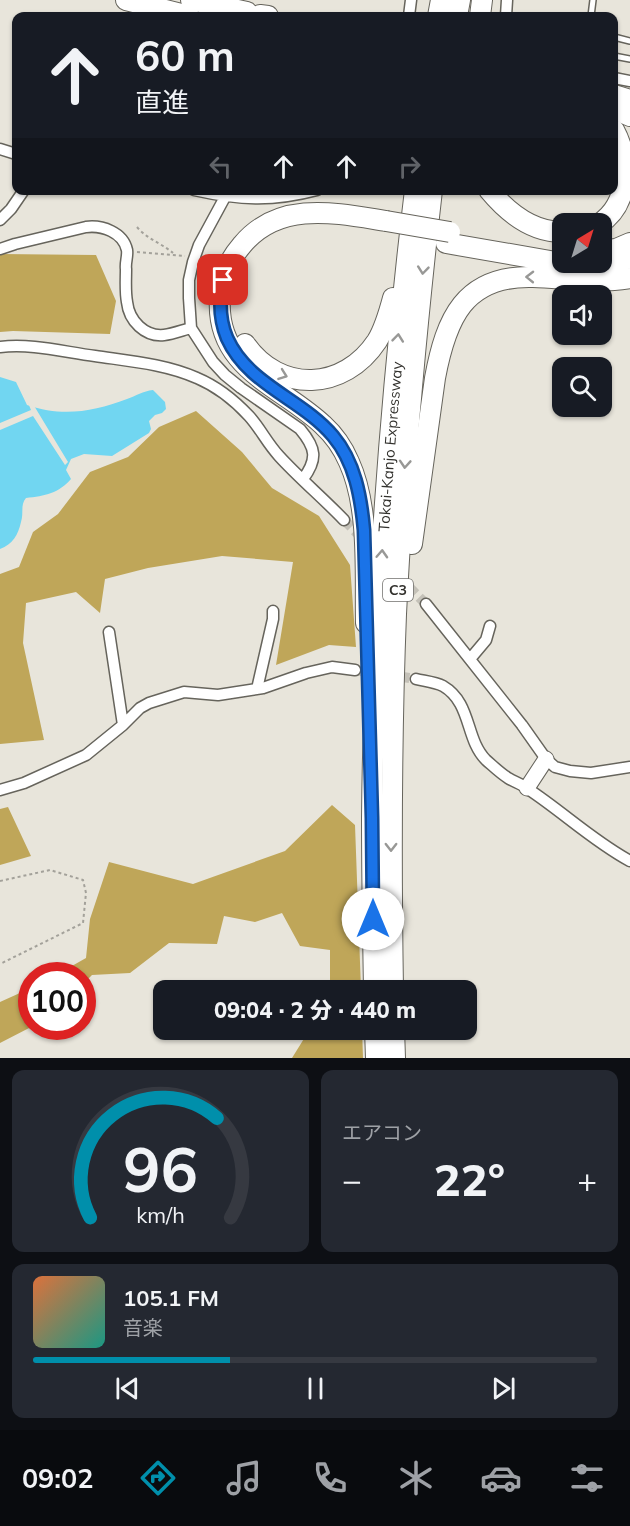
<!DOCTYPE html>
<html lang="ja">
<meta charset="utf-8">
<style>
:root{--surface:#171b24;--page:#242831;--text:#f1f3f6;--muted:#9ea1a6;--line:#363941;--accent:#008fab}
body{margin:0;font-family:Mulish,"Noto Sans JP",sans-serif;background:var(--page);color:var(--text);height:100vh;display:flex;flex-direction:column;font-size:22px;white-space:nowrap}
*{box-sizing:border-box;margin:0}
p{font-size:20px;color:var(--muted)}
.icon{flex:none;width:33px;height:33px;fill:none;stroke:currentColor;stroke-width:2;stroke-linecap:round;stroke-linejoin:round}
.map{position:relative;height:1058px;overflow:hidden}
.side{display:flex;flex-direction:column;gap:12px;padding:12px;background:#0d0f14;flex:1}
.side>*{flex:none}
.hud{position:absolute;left:12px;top:12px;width:606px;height:183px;border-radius:12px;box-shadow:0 2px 4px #0004;background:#171b24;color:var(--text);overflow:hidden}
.needle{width:39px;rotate:38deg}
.buttons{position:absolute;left:552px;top:213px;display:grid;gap:12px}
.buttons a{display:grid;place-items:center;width:60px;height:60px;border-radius:12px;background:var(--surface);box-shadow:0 2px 4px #0004;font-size:30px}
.speed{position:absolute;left:18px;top:962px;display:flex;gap:12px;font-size:30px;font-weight:700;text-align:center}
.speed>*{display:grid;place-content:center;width:78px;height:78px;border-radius:50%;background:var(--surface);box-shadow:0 2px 4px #0004;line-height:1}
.speed .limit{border:9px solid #d22;background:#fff;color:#111}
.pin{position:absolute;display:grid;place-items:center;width:51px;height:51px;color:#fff;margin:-26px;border-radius:12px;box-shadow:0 3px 9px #0006}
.me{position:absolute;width:66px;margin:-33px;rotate:0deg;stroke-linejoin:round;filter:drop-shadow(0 0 4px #0008)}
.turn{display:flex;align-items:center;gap:21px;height:126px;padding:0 24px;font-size:27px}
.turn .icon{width:78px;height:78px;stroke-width:2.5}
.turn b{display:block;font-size:42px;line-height:51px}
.lanes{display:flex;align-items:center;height:57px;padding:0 24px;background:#0003;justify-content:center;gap:30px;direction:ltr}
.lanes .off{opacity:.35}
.big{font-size:45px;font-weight:800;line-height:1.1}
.side .widget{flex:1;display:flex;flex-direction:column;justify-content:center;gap:9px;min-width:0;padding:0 21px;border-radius:12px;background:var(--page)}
.side .dial{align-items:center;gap:0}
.dial svg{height:156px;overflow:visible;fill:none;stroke:var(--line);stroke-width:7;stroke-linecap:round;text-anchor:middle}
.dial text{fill:var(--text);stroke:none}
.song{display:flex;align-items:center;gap:18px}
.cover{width:72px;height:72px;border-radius:9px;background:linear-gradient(135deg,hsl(20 70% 55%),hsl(170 70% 35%))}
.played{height:6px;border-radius:3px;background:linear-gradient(90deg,var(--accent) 35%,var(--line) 35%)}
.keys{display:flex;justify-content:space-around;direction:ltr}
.heat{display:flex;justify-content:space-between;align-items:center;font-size:33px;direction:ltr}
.side .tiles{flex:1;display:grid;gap:12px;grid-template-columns:1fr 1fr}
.widget:last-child{grid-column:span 2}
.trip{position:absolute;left:153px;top:980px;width:324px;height:60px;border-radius:12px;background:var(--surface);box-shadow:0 2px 4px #0004;font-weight:800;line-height:60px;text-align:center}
.menu{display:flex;height:96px;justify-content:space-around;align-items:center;background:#090b0e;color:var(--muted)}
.menu .icon{width:42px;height:42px}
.menu .active{color:var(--accent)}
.menu b{font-size:27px;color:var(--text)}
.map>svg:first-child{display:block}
.forest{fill:#bfa659}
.water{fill:#71d6f1}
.pier{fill:#e8e5db}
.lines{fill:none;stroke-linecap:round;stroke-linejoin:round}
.street-tunnel{stroke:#c4c1b8;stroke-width:10;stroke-dasharray:10 5;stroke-linecap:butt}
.lane-casing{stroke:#66645c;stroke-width:8}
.street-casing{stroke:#66645c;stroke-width:13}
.secondary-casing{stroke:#66645c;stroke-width:17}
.highway-casing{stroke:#66645c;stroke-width:22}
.path{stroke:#a3a19a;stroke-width:2;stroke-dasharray:3 3;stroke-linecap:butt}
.lane{stroke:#fff;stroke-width:5}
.street{stroke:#fff;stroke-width:10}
.secondary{stroke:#fff;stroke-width:15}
.highway{stroke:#fff;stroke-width:20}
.highway-bridge-casing{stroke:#66645c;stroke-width:22;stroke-linecap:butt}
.highway-bridge{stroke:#fff;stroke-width:20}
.oneway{stroke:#989896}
.route-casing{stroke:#114b97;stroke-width:15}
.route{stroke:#1a73e8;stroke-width:10}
.labels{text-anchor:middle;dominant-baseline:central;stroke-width:6;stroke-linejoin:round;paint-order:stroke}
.shield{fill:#fff;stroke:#706f6c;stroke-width:1.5}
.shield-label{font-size:14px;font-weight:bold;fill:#32312d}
.street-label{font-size:15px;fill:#32312d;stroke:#fff}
</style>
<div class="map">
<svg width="630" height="1058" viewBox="0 0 630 1058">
<rect width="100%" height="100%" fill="#e8e5db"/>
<path class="forest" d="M0 254 96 255 116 301 110 334 13 331 0 332Z
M196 411 242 452 272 488 319 516 350 565 356 647 329 645 276 665 293 562 222 556 148 568 105 579 100 613 76 592 26 603 23 643 44 740 0 744V574L19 567 33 532 58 514 90 472 128 457 159 427Z
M332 805 355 825 361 990H330V950L300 946 282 913 255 922 224 916 217 944 169 943 130 973 92 975 83 984 82 975H56L86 958 90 919 109 862 193 884 285 851Z
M8 807 31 856 0 865V809Z
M31 988 32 1026H33L0 1043V1002Z
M310 1029H362L363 1058H292Z"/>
<path class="water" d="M0 377 16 382 27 405C62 417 93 412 127 399 136 396 143 391 153 390L165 402 166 409 162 413 155 415 149 421 151 429 149 433 112 456 84 454 71 459 66 470 71 479C59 493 45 496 26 498 20 505 24 513 21 522 18 535 13 544 0 549Z"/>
<path class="pier" d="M21 386 29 402 33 404 68 462 65 465 33 416 0 430V423L31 410Z"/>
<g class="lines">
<path class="street-tunnel" d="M344 520 363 539
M398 576 426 604
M355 670 416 679"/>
<g class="lane-casing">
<path id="lane" d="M591 16 593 0
M614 37 630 41
M614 56 630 59"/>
</g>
<g class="street-casing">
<path id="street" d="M409 16 411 0
M506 16 507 0
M614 78 630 81
M0 149 16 154
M194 190C239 200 272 202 317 190
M225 197 199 245 193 262 189 280V298L191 328 213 362 225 375 241 388 300 429C316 448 318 459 303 479
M0 220 11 209 24 190
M0 249 15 244 86 227C102 225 123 232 127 250 128 256 125 263 126 269 126 280 125 291 127 302 129 321 145 337 164 335 173 334 183 330 191 328
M0 347C31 343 64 352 95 356 129 361 166 364 197 378 216 386 235 401 249 416 260 428 267 443 279 456 299 478 323 498 344 520
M426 604 522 725 546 759 555 767 570 771 591 773 630 767
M109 632 123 725
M470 659 486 640 490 626
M416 679C424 681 435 682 443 686 472 703 465 739 486 760 493 766 500 773 508 778 514 782 522 784 528 789 563 812 593 841 630 861
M257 689 273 619V611
M0 790 24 783 86 755 123 725 140 708 149 703 184 692 218 695 263 688 306 673 332 667 355 670"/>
</g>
<g class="secondary-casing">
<path id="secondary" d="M527 788 546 759"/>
</g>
<g class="highway-casing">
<g id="highway">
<path d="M126 0 189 16"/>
<path d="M191 0 247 12"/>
<path d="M260 15 268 16"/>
<path d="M438 16 441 0"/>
<path d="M457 16 460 0"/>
<path d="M480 16 482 0"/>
<path d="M614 95 630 100"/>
<path d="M614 109 630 116"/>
<path d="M489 190C508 213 532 232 562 232"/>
<path d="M599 224C630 204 630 160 614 130"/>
<path d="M446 243 573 265C593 266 611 264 630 258"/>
<path d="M602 251 616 249 630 243"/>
<path d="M245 344C280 394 344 391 377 341 385 328 389 313 393 298"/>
<path d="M412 544 435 378C446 319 464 275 533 277 565 278 598 284 630 278"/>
<path d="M366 623C365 573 370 508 349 462 343 448 334 435 323 425 282 386 215 369 220 298 221 278 229 260 242 245 279 200 336 213 386 221"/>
<path id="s1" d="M374 990C373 933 372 875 372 818 374 608 390 399 415 190"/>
<path d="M393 990C391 865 391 740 396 614 403 473 416 331 432 190"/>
<path d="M375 1029 376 1058"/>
<path d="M394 1029 395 1058"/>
</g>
</g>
<path class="path" d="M137 227C147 239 161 243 173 253
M137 252 185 256
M0 881 50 870 83 880 86 893 83 923 0 964"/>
<use href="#lane" class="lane"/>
<use href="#street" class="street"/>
<use href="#secondary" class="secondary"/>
<use href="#highway" class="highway"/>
<g class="highway-bridge-casing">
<path id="highway-bridge" d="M386 221 450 232"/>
</g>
<use href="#highway-bridge" class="highway-bridge"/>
</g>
<defs><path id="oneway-chevron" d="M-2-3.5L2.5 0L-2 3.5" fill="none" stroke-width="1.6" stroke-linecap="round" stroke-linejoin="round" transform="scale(1.5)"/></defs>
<g class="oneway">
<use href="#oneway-chevron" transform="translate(423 270) rotate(96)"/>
<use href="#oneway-chevron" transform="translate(530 277) rotate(-179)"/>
<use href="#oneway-chevron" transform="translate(398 338) rotate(-84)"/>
<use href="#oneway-chevron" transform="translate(283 375) rotate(20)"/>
<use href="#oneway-chevron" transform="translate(405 464) rotate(94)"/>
<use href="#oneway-chevron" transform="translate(382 554) rotate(-87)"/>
<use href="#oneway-chevron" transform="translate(391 847) rotate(90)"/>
</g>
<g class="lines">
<g class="route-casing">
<path id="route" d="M223 280C219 300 219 319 227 338 248 385 302 399 333 436 355 462 361 497 364 530L372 818 373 919"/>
</g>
<use href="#route" class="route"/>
</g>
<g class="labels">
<rect class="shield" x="383" y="579" width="30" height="22" rx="4.5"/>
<g class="shield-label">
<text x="398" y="590">C3</text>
</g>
<g class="street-label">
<text stroke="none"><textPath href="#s1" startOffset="544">Tokai-Kanjo Expressway</textPath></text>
</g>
</g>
</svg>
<div class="buttons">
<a><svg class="needle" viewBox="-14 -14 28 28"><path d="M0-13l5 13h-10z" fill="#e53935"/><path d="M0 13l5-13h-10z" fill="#9ea1a6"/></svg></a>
<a><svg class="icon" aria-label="sound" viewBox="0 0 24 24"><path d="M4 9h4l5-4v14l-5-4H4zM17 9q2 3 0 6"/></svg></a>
<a><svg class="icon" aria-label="search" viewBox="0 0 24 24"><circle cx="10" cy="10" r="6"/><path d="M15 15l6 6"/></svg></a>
</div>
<div class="speed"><div class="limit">100</div></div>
<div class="pin" style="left:223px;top:280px;background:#d93025"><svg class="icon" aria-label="arrive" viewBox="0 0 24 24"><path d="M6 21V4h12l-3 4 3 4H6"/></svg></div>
<svg class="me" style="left:373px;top:919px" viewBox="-20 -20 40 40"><circle r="19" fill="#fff"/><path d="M0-13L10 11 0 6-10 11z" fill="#1a73e8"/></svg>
<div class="trip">09:04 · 2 分 · 440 m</div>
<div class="hud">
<div class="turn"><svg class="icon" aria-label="ahead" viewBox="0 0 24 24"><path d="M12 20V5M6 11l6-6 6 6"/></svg><div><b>60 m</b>直進</div></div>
<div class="lanes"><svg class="icon off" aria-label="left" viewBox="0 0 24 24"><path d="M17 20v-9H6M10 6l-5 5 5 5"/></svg><svg class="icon" aria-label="ahead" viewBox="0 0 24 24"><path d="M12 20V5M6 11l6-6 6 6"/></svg><svg class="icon" aria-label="ahead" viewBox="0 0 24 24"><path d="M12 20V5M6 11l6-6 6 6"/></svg><svg class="icon off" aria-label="right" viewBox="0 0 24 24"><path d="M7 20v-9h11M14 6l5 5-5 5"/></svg></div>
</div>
</div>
<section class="side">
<div class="tiles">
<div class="widget dial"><svg viewBox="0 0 100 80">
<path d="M14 69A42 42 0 1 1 86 69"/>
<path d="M14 69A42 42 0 0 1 79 18" stroke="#008fab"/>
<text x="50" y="56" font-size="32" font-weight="700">96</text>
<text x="50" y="72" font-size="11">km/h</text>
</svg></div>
<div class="widget"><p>エアコン</p>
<div class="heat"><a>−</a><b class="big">22°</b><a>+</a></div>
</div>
<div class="widget">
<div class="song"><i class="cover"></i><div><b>105.1 FM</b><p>音楽</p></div></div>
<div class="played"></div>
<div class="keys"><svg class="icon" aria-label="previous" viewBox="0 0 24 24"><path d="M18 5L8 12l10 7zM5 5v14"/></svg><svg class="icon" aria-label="pause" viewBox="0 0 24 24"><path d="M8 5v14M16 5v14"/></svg><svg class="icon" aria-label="next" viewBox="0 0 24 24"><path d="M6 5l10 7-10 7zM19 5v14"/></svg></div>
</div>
</div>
</section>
<nav class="menu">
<b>09:02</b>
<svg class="icon active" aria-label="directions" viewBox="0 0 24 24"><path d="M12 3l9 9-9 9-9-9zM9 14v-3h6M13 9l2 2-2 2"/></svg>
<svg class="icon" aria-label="music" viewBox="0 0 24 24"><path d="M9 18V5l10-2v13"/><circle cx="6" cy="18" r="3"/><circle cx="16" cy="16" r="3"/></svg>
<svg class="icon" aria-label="phone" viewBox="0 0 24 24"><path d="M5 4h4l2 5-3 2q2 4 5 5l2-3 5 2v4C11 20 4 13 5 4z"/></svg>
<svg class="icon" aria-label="climate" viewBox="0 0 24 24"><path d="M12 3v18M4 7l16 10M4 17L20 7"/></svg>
<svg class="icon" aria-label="car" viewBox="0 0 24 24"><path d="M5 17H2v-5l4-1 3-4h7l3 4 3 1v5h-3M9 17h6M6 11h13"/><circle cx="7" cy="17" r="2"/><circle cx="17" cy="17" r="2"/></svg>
<svg class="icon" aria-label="filters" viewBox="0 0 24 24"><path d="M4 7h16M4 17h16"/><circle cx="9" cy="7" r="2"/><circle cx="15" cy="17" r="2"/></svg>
</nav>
